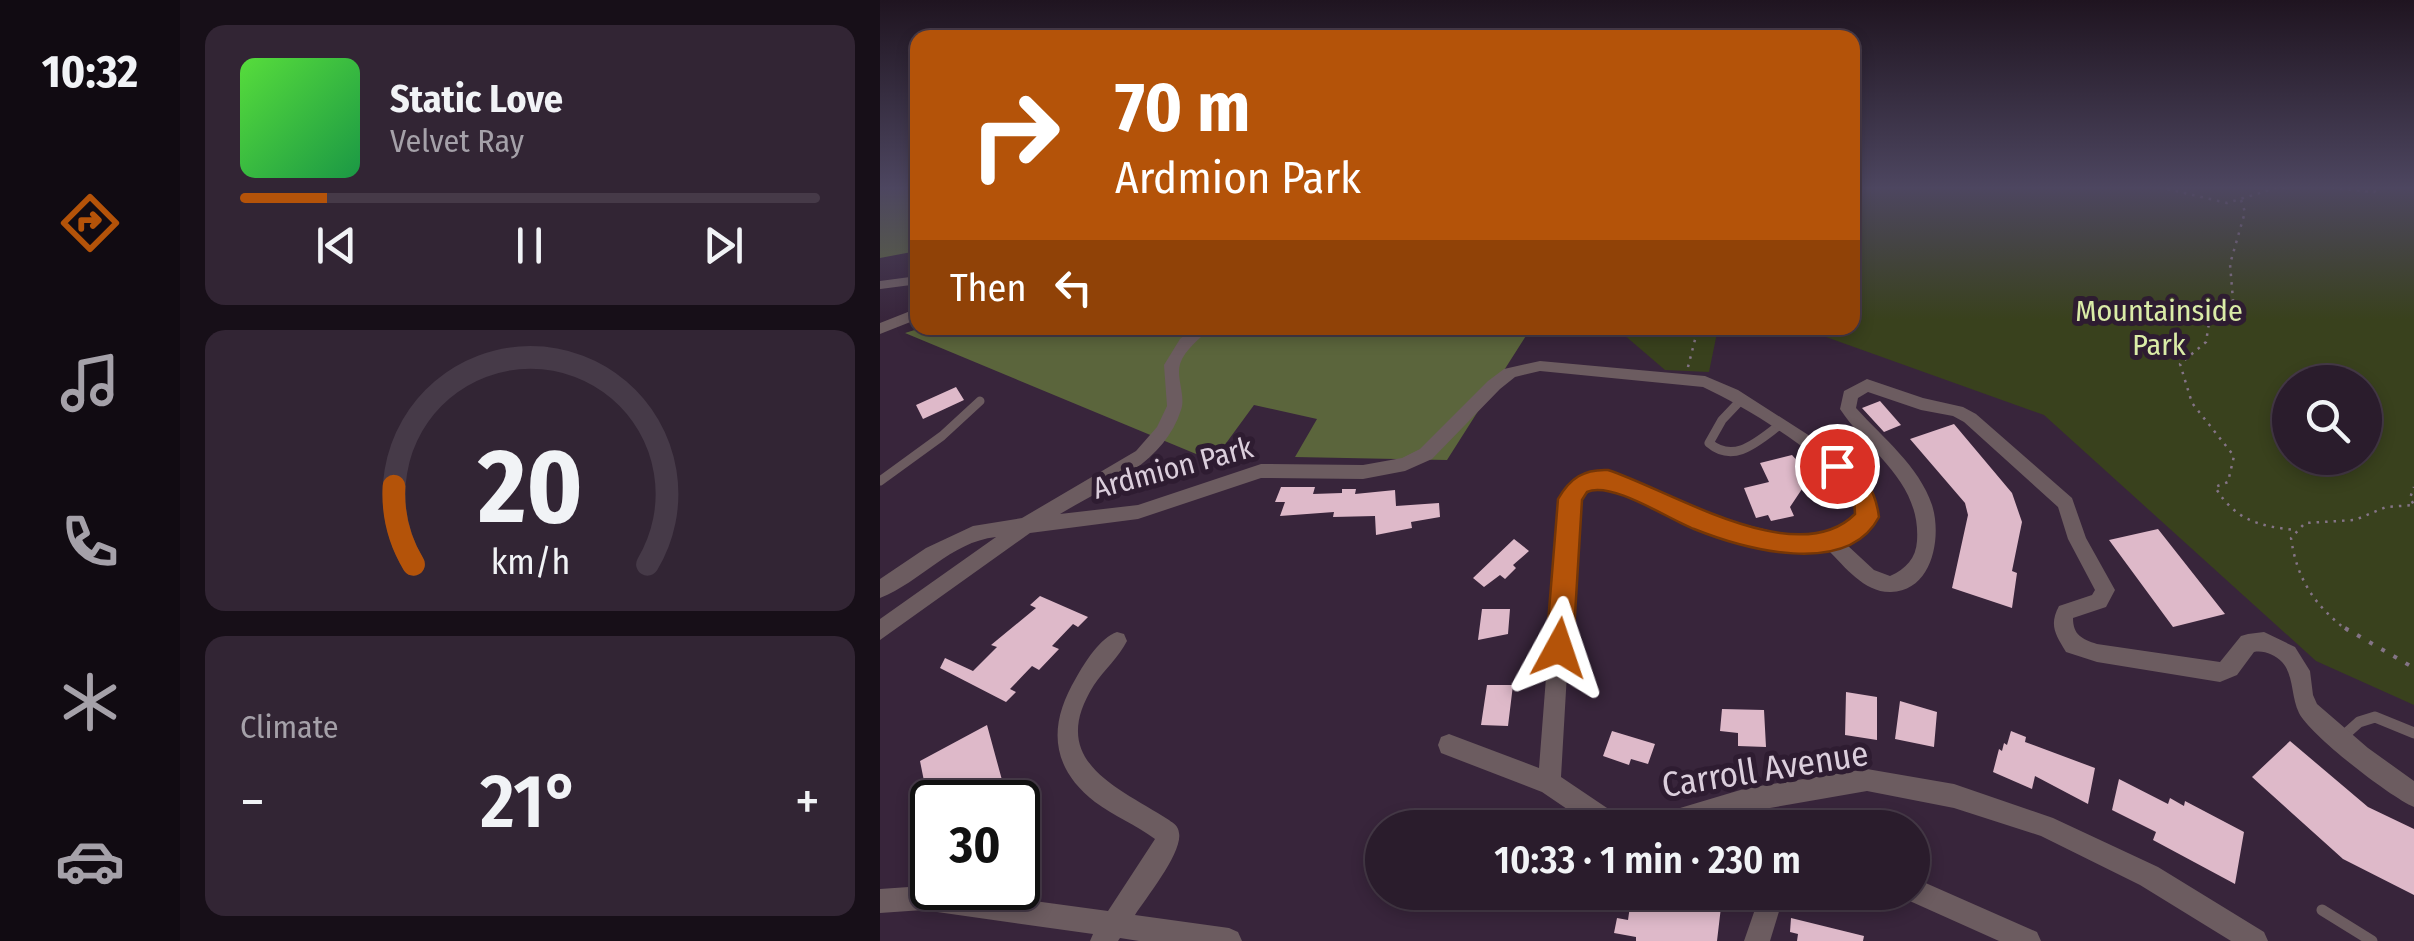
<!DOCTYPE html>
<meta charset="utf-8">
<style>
:root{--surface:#2a1c2c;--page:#322534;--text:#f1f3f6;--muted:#a5a1a9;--line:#463a48;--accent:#b45309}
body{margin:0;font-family:"Fira Sans Condensed",sans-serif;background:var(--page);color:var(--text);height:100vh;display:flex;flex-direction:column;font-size:38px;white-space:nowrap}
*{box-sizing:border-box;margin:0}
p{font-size:32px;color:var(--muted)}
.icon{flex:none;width:55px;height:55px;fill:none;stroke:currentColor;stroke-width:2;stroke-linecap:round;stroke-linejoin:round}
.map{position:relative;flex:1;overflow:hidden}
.details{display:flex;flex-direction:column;gap:25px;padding:25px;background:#170f18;width:700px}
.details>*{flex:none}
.banner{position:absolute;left:30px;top:30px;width:950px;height:305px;border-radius:20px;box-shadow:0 5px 15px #0003,0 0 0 2px var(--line);background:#b45309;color:#fff;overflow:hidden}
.tools{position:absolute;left:1392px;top:365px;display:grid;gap:20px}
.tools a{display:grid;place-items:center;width:110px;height:110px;border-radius:50%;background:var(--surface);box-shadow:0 5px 15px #0003,0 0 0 2px var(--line);font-size:50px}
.speed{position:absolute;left:30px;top:780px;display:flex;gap:20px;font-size:50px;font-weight:700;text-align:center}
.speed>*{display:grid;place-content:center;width:130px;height:130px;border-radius:50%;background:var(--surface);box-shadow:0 5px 15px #0003,0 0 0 2px var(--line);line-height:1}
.speed .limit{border:5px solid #111;border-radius:15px;background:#fff;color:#111}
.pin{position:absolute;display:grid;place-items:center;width:85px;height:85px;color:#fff;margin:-42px;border:5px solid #fff;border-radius:50%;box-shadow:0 2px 10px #0007}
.me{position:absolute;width:110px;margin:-55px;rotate:5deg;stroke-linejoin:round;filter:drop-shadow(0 0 8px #0008)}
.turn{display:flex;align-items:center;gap:35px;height:210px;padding:0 40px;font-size:45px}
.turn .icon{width:130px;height:130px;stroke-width:2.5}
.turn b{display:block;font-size:70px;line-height:85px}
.then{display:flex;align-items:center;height:95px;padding:0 40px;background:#0003;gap:20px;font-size:38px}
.big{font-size:75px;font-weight:600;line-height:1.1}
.details .card{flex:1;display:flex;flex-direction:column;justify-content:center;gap:15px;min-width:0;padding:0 35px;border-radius:20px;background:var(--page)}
.details .dial{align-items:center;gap:0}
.dial svg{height:260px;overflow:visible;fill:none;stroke:var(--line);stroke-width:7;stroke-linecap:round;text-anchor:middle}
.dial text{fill:var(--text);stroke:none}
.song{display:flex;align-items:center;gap:30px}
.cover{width:120px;height:120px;border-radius:15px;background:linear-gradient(135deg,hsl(110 70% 55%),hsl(140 70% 35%))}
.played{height:10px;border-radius:5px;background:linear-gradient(90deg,var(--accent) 15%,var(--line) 15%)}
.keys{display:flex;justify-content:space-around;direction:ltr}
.heat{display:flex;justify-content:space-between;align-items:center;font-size:55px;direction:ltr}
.trip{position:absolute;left:485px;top:810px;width:565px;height:100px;border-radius:50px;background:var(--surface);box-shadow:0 5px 15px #0003,0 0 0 2px var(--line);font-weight:600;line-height:100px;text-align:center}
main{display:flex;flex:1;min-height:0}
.dock{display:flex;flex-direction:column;width:180px;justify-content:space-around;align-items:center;background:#110b12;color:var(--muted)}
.dock .icon{width:70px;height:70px}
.dock .selected{color:var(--accent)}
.dock b{font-size:45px;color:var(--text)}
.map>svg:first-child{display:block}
.green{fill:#39411d;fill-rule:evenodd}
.forest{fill:#5b653c}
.building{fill:#deb9c9}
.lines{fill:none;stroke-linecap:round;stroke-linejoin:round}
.path-far1{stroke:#847486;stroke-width:2.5;stroke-dasharray:2.5 6;stroke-linecap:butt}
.path{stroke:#847486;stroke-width:4;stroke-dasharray:4 10;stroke-linecap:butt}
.service-far2{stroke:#6c5c60;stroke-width:8}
.service-far1{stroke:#6c5c60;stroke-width:9}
.service{stroke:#6c5c60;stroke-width:11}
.minor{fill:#6c5c60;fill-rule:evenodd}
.route{fill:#b45309;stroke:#753606;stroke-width:2.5}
.labels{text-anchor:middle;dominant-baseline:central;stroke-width:10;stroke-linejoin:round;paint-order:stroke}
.park-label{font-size:30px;fill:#daeca7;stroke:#2e1c31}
.street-label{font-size:30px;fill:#dbcedc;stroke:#2e1c31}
.near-street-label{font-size:35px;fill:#dbcedc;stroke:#2e1c31}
</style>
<main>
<nav class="dock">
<b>10:32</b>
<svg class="icon selected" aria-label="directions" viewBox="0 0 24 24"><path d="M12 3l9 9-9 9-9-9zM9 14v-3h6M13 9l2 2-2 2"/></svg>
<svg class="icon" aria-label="music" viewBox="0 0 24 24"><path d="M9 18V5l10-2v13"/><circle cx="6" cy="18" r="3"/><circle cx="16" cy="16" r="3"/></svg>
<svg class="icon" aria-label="phone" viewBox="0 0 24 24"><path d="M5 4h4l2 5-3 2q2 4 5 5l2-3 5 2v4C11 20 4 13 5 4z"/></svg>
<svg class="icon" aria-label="climate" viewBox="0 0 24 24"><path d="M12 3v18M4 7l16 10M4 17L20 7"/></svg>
<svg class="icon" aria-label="car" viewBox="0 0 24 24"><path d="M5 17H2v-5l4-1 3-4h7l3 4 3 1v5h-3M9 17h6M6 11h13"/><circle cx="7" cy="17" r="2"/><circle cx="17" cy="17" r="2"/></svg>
</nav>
<section class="details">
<div class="card">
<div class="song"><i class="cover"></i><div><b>Static Love</b><p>Velvet Ray</p></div></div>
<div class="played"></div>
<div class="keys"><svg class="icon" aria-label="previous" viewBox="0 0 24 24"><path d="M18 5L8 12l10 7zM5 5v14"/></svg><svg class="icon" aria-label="pause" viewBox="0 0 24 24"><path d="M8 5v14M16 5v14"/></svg><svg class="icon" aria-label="next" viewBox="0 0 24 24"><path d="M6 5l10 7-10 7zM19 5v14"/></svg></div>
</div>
<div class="card dial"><svg viewBox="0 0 100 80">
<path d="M14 69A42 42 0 1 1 86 69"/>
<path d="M14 69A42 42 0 0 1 8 45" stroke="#b45309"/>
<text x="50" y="56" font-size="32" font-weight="700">20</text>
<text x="50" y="72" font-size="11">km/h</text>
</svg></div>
<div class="card"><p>Climate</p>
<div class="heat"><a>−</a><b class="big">21°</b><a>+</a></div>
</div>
</section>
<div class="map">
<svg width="1534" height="941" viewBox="0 0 1534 941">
<rect width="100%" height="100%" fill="#38253b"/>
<path class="green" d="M973 187H1534V705L1436 661 1164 415 921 328H972ZM1485 382V458H1410V382Z
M736 328H838L829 372 785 370Z"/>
<path class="forest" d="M0 187H37V251L0 258Z
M41 328H651L567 460 415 457 437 419 374 405 333 461 25 333Z"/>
<path class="building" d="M76 387 84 400 43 419 36 405Z
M1000 401 1021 425 1004 432 982 408Z
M1074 424 1132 493 1142 522 1132 571 1137 573 1132 608 1072 588 1088 515 1085 503 1030 439Z
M912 455 921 465 926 464 933 482 926 483 910 507 914 516 891 521 888 515 876 518 864 488 889 482 880 463Z
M401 487H435L433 494 462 493V489H476L475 494 515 490 516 506 559 503 560 517 531 522 532 528 496 535 495 516 453 517 454 512 400 516 405 502H395Z
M1278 529 1345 614 1293 627 1229 540Z
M634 539 649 551 633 565 636 568 625 579 620 575 604 587 593 578Z
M160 596 208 617 198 627 193 624 172 646 179 649 159 670 152 666 130 689 136 692 126 702 60 668 65 658 93 671 117 647 111 645 156 608 150 605Z
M602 609H630L628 634 598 640Z
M607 685H633L628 726 601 725Z
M966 692 997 697V740L965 735Z
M1020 701 1057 712 1054 747 1015 739Z
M842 709 884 710 886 747 858 746V733L840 731Z
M107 725 128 802H52V815L41 821 37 801 47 796 40 761Z
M732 731 775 744 768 764 751 759 749 765 723 756Z
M1131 731 1146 737 1145 742 1215 768 1208 804 1155 776 1152 789 1113 772 1119 749 1122 751 1124 743 1127 745Z
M1410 741 1488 807 1534 829V895L1463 859 1372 777Z
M1239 779 1288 804 1290 798 1304 806 1305 801 1364 832 1355 884 1273 840 1276 832 1232 810Z
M752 892H823L821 903 841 907 837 941H756V937L734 933 737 918 748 920Z
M911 918 984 936 983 941H917L918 934 910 932Z"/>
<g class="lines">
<path class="path-far1" d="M1279 187 1347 203 1396 188 1418 187
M1443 187 1494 192 1499 187
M1361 200 1365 212 1350 264 1353 300 1344 310H1331L1326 342 1300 364 1312 403 1354 456 1348 482 1335 487C1355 520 1378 526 1415 530
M808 367 818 328
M1468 631C1435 606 1417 580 1411 538L1425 523 1475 520 1506 507 1534 505 1530 498 1534 487"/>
<path class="path" d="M1465 628 1534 668"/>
<path class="service-far2" d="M0 285 38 280"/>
<path class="service-far1" d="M861 400 842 420 829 443C855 465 879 440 901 424
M0 481 62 436 100 401"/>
<path class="service" d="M1460 739 1479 722 1495 717 1534 733
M1442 910 1492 941"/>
<path class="minor" d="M38 308V319L0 334V323Z
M313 328H330C320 339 305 349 300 364 296 378 306 396 301 410 284 464 225 487 180 514L258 505 381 464 483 465 522 458 540 449 608 381 624 369 660 361 825 376 858 390 947 447 986 483 997 510 987 534 967 545 994 570 1010 576C1026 569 1036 558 1037 541 1041 481 989 453 960 409L964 391 987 379 1043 398 1083 407 1096 414 1192 498 1206 538 1235 590 1226 607 1193 618C1193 635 1202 639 1217 644L1340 662 1361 636 1368 634 1384 632 1415 647 1430 671 1433 695 1437 704 1488 748 1534 781V807C1510 797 1430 735 1419 713 1411 697 1414 675 1402 662 1395 655 1384 650 1374 652L1357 675 1340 682 1217 662 1186 652C1175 634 1169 625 1179 606L1212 595 1215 590 1188 539 1178 507 1084 422 1073 416 1041 410 988 392 978 398 976 408C1003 438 1039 466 1052 505 1062 536 1053 591 1011 592 985 593 965 567 948 550L916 553 822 529 726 486C698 488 698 512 695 535L681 777 730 810 790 811 867 788 987 769 1074 784 1173 818 1278 867 1384 932 1388 941H1351L1260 885 1161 836 1074 808 987 791 867 812 814 828H715L662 792 561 753 558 745 561 737 569 734 659 768 677 535 682 503 693 483 715 473 728 472 826 515 916 537 943 536 963 531 973 524 979 510C976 503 974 495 969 489 937 451 868 408 823 387L660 371 635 377 620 389 552 459 525 471 483 479 381 478 258 519 150 533 0 640V619L116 537C70 542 41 582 0 598V579L46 548 93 526 142 518 256 451 277 427 287 406 284 365 300 339Z
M237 632 244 634 247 641C239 657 224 670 214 685 166 761 236 786 289 820 294 824 298 825 299 833 303 852 266 898 255 915L349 928 358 932 362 941H259L240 938 238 941H210L213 934 43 910 0 913V889L43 886 228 911 275 839C256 825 234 816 215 802 170 767 168 725 196 678 205 662 220 638 237 632Z
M1032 877 1157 932 1161 941H1119L1023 898 1021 892H1032Z
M881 892H905L890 941H864Z"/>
</g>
<linearGradient id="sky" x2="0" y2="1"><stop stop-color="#1f1420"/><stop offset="0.59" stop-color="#4d4660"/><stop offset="1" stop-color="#4d4660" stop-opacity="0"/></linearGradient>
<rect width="1534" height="319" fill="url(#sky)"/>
<path class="route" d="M957 457C983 466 996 493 999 517 967 578 864 549 814 529 788 519 732 481 707 492L702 500 693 648 689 657 679 660 670 657 666 648 678 499C690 478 704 469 728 470 790 490 917 572 975 514L974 498 946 466Z"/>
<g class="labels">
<g class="park-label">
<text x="1279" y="311">Mountainside<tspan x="1279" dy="34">Park</tspan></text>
</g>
<g class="street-label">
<text transform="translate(293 468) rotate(-15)">Ardmion Park</text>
</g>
<g class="near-street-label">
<text transform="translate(885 769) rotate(-9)">Carroll Avenue</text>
</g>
</g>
</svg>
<div class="tools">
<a><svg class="icon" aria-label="search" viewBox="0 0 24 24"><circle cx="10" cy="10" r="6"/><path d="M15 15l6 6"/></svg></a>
</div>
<div class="speed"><div class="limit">30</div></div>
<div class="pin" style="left:957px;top:466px;background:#d93025"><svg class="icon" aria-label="arrive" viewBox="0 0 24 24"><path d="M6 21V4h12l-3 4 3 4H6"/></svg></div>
<svg class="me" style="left:679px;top:648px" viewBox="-20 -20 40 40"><path d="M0-17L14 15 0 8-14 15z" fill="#b45309" stroke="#fff" stroke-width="4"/></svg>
<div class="trip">10:33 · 1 min · 230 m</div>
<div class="banner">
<div class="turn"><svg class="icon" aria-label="right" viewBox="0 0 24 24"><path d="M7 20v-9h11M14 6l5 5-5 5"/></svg><div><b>70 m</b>Ardmion Park</div></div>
<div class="then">Then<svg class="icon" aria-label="left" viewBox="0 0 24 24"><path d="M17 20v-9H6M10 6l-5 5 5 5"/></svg></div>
</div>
</div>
</main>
